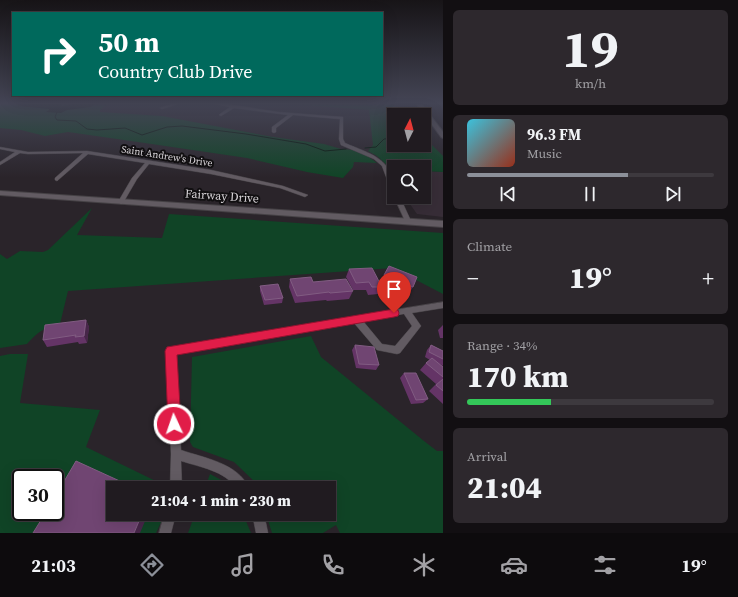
<!DOCTYPE html>
<meta charset="utf-8">
<style>
:root{--surface:#201b20;--page:#2d282d;--text:#f1f3f6;--muted:#a2a1a5;--line:#3d393e;--accent:#8c9099}
body{margin:0;font-family:"Source Serif 4",serif;background:var(--page);color:var(--text);height:100vh;display:flex;flex-direction:column;font-size:15px;white-space:nowrap}
*{box-sizing:border-box;margin:0}
p{font-size:13px;color:var(--muted)}
.icon{flex:none;width:22px;height:22px;fill:none;stroke:currentColor;stroke-width:2;stroke-linecap:round;stroke-linejoin:round}
.map{position:relative;flex:1;overflow:hidden}
.sheet{display:flex;flex-direction:column;gap:10px;padding:10px;background:#120f12;width:295px}
.sheet>*{flex:none}
.banner{position:absolute;left:12px;top:12px;width:371px;height:84px;border-radius:0px;box-shadow:0 4px 16px #0002,0 0 0 1px var(--line);background:#00695c;color:#fff;overflow:hidden}
.needle{width:26px;rotate:6deg}
.tools{position:absolute;left:387px;top:108px;display:grid;gap:8px}
.tools a{display:grid;place-items:center;width:44px;height:44px;border-radius:0px;background:var(--surface);box-shadow:0 4px 16px #0002,0 0 0 1px var(--line);font-size:20px}
.speed{position:absolute;left:12px;top:469px;display:flex;gap:8px;font-size:20px;font-weight:700;text-align:center}
.speed>*{display:grid;place-content:center;width:52px;height:52px;border-radius:50%;background:var(--surface);box-shadow:0 4px 16px #0002,0 0 0 1px var(--line);line-height:1}
.speed .limit{border:2px solid #111;border-radius:6px;background:#fff;color:#111}
.pin{position:absolute;display:grid;place-items:center;width:34px;height:34px;color:#fff;margin:-41px -17px;border-radius:50% 50% 50% 0;rotate:-45deg;box-shadow:0 0 4px #0007}
.pin .icon{rotate:45deg}
.me{position:absolute;width:44px;margin:-22px;rotate:357deg;stroke-linejoin:round;filter:drop-shadow(0 0 3px #0008)}
.turn{display:flex;align-items:center;gap:14px;height:84px;padding:0 20px;font-size:18px}
.turn .icon{width:52px;height:52px;stroke-width:2.5}
.turn b{display:block;font-size:28px;line-height:34px}
.big{font-size:30px;font-weight:800;line-height:1.1}
.sheet .card{flex:1;display:flex;flex-direction:column;justify-content:center;gap:6px;min-width:0;padding:0 14px;border-radius:6px;background:var(--page)}
.sheet .dial{align-items:center;gap:0}
.dial b{font-size:52px;line-height:1}
.song{display:flex;align-items:center;gap:12px}
.cover{width:48px;height:48px;border-radius:6px;background:linear-gradient(135deg,hsl(190 70% 55%),hsl(10 70% 35%))}
.played{height:4px;border-radius:2px;background:linear-gradient(90deg,var(--accent) 65%,var(--line) 65%)}
.keys{display:flex;justify-content:space-around;direction:ltr}
.heat{display:flex;justify-content:space-between;align-items:center;font-size:22px;direction:ltr}
.charge{height:6px;border-radius:3px;background:linear-gradient(90deg,#34c759 34%,var(--line) 0)}
.trip{position:absolute;left:106px;top:481px;width:230px;height:40px;border-radius:0px;background:var(--surface);box-shadow:0 4px 16px #0002,0 0 0 1px var(--line);font-weight:800;line-height:40px;text-align:center}
.dock{display:flex;height:64px;justify-content:space-around;align-items:center;background:#0d0b0d;color:var(--muted)}
.dock .icon{width:28px;height:28px}
.dock .current{color:var(--accent)}
.dock b{font-size:18px;color:var(--text)}
main{display:flex;flex:1;min-height:0}
.map>svg:first-child{display:block}
.built{fill:#372d37}
.green{fill:#104426;fill-rule:evenodd}
.water{fill:#011608}
.lines{fill:none;stroke-linecap:round;stroke-linejoin:round}
.stream{stroke:#011608;stroke-width:1}
.minor-casing{stroke:#464246;stroke-width:1}
.secondary-casing{stroke:#464246;stroke-width:2}
.minor{fill:#625b62;fill-rule:evenodd}
.secondary{fill:#625b62;fill-rule:evenodd}
.wall{fill:#643466}
.shaded-wall{fill:#472649}
.building{fill:#704572;stroke:#815c82}
.route{fill:#e11d48;stroke:#92132f}
.labels{text-anchor:middle;dominant-baseline:central;stroke-width:4;stroke-linejoin:round;paint-order:stroke}
.far-street-label{font-size:10px;fill:#d9d5d9;stroke:#110f11}
.street-label{font-size:12px;fill:#d9d5d9;stroke:#110f11}
</style>
<main>
<div class="map">
<svg width="443" height="533" viewBox="0 0 443 533">
<rect width="100%" height="100%" fill="#2a242a"/>
<path class="built" d="M424 171 443 172V217L417 214 405 197H424Z"/>
<path class="green" d="M0 103H109L100 110V112L162 116 273 137 324 144 341 149 353 150 366 155 377 163 354 162 353 167 343 178 307 172 247 158 138 142 68 132 45 136 21 130 0 128Z
M280 103H392L402 115H394V145H424V137L443 156V172L424 171V167H394V169H391L377 156 368 151 373 145 369 110Z
M92 208 77 235 162 238 169 214 443 233V294L393 268 68 291 60 324C45 326 37 333 27 344L0 348V254L7 259 20 251 43 252 48 250Z
M311 336 321 357 424 441 437 451H443V533H340L336 525 323 533H272L266 514H329V488H259L257 484 234 462 193 447 190 442 192 357Z
M10 354H28L20 403 100 410 86 447 170 488H113V514H165L156 533H0V356ZM21 478H55V512H21Z
M210 474 227 483 230 488H205Z
M195 514H243L251 533H188Z"/>
<path class="water" d="M18 103H64L61 105 63 106 77 103 95 104 91 107 67 110 61 113 46 112 49 110V109L18 106Z"/>
<g class="lines">
<path class="stream" d="M57 112 55 117 57 120 76 121 87 129 97 130 125 128 142 135 167 127 182 126 246 134 306 144 325 151 346 149
M365 148 376 147 384 139 394 138"/>
<g class="minor-casing">
<path id="minor" d="M174 103H181L162 109 160 108Z
M209 103H221L278 112 343 117V139L345 143C370 154 394 158 394 192L391 190 382 166 374 159 341 145 339 139 340 119 293 115 276 128V132L274 133 272 132V127L288 115 234 108 221 116 219 115 220 114 230 107Z
M0 147 28 152 87 151 211 170 283 186 308 195 305 197 280 188 211 174 149 164 137 179 123 203 121 204 118 202 132 178 145 163 88 154 57 181 55 180V178L83 153 28 154 20 153 0 165V162L15 152 0 149Z
M394 197H400L411 221 410 222H406L405 221Z
M443 302V308L412 313 421 326 400 353 397 354 377 350 354 323 176 354 181 450C204 458 238 463 249 488H236C225 471 200 467 181 461L182 488H170L171 454 167 351 168 348 350 317ZM404 314 412 326 395 346 382 344 363 321Z
M164 514H176L171 533H159Z
M250 514H262L266 523 268 533H256L254 523Z"/>
</g>
<g class="secondary-casing">
<path id="secondary" d="M416 103H421L443 132V138L441 137Z
M0 191 443 221V227L0 195Z"/>
</g>
<use href="#minor" class="minor"/>
<use href="#secondary" class="secondary"/>
</g>
<path class="wall" d="M389 266 413 287 408 295 380 283 382 287 378 294 368 295 366 290H353L346 277 349 269 380 282Z
M290 279 313 282 353 291 349 299 327 301 326 300 295 303 289 287Z
M260 286 283 298 282 303 264 305 260 291Z
M86 320 89 327 87 343 79 344 78 342 47 347 43 340Z
M443 325V338H440L438 330Z
M355 345 379 365 376 370 356 368 352 350Z
M431 345 443 351V366L440 364 443 367V404L429 391 436 384 420 370 426 363 430 360 425 357 427 350Z
M404 373 428 399 423 403 411 404 400 378Z"/>
<path class="shaded-wall" d="M86 320 89 327 87 343 84 336Z
M142 514H148L140 533H134Z"/>
<path class="building" d="M389 266 417 277 413 287 384 275Z
M372 268 382 287H372L369 282 356 283 349 269Z
M311 277 313 282 346 279 353 291 330 293 329 292 297 296 290 279Z
M278 284 283 298 265 300 260 286Z
M86 320 84 336 75 337 76 335 43 340 45 325Z
M355 345 374 347 379 365 359 364Z
M431 345 443 351V359L429 352Z
M432 358 443 367V377L426 363Z
M404 373H416L428 399 416 400Z
M443 379V391L436 385Z
M76 461 135 488H113V514H142L134 533H33L46 512H55V497Z"/>
<linearGradient id="sky" x2="0" y2="1"><stop stop-color="#171417"/><stop offset="0.58" stop-color="#444555"/><stop offset="1" stop-color="#444555" stop-opacity="0"/></linearGradient>
<rect width="443" height="178" fill="url(#sky)"/>
<path class="route" d="M394 309 398 310 399 313 398 316 394 317 177 355 181 424 179 429 174 431 170 429 168 424 165 351 167 347Z"/>
<g class="labels">
<g class="far-street-label">
<text transform="translate(167 156) rotate(9)">Saint Andrew's Drive</text>
</g>
<g class="street-label">
<text transform="translate(222 196) rotate(4)">Fairway Drive</text>
</g>
</g>
</svg>
<div class="tools">
<a><svg class="needle" viewBox="-14 -14 28 28"><path d="M0-13l5 13h-10z" fill="#e53935"/><path d="M0 13l5-13h-10z" fill="#a2a1a5"/></svg></a>
<a><svg class="icon" aria-label="search" viewBox="0 0 24 24"><circle cx="10" cy="10" r="6"/><path d="M15 15l6 6"/></svg></a>
</div>
<div class="speed"><div class="limit">30</div></div>
<div class="pin" style="left:394px;top:313px;background:#d93025"><svg class="icon" aria-label="arrive" viewBox="0 0 24 24"><path d="M6 21V4h12l-3 4 3 4H6"/></svg></div>
<svg class="me" style="left:174px;top:424px" viewBox="-20 -20 40 40"><circle r="17" fill="#e11d48" stroke="#fff" stroke-width="3"/><path d="M0-11L8 9 0 5-8 9z" fill="#fff"/></svg>
<div class="trip">21:04 · 1 min · 230 m</div>
<div class="banner">
<div class="turn"><svg class="icon" aria-label="right" viewBox="0 0 24 24"><path d="M7 20v-9h11M14 6l5 5-5 5"/></svg><div><b>50 m</b>Country Club Drive</div></div>
</div>
</div>
<section class="sheet">
<div class="card dial"><b>19</b><p>km/h</p></div>
<div class="card">
<div class="song"><i class="cover"></i><div><b>96.3 FM</b><p>Music</p></div></div>
<div class="played"></div>
<div class="keys"><svg class="icon" aria-label="previous" viewBox="0 0 24 24"><path d="M18 5L8 12l10 7zM5 5v14"/></svg><svg class="icon" aria-label="pause" viewBox="0 0 24 24"><path d="M8 5v14M16 5v14"/></svg><svg class="icon" aria-label="next" viewBox="0 0 24 24"><path d="M6 5l10 7-10 7zM19 5v14"/></svg></div>
</div>
<div class="card"><p>Climate</p>
<div class="heat"><a>−</a><b class="big">19°</b><a>+</a></div>
</div>
<div class="card"><p>Range · 34%</p><b class="big">170 km</b><div class="charge"></div></div>
<div class="card"><p>Arrival</p><b class="big">21:04</b></div>
</section>
</main>
<nav class="dock">
<b>21:03</b>
<svg class="icon current" aria-label="directions" viewBox="0 0 24 24"><path d="M12 3l9 9-9 9-9-9zM9 14v-3h6M13 9l2 2-2 2"/></svg>
<svg class="icon" aria-label="music" viewBox="0 0 24 24"><path d="M9 18V5l10-2v13"/><circle cx="6" cy="18" r="3"/><circle cx="16" cy="16" r="3"/></svg>
<svg class="icon" aria-label="phone" viewBox="0 0 24 24"><path d="M5 4h4l2 5-3 2q2 4 5 5l2-3 5 2v4C11 20 4 13 5 4z"/></svg>
<svg class="icon" aria-label="climate" viewBox="0 0 24 24"><path d="M12 3v18M4 7l16 10M4 17L20 7"/></svg>
<svg class="icon" aria-label="car" viewBox="0 0 24 24"><path d="M5 17H2v-5l4-1 3-4h7l3 4 3 1v5h-3M9 17h6M6 11h13"/><circle cx="7" cy="17" r="2"/><circle cx="17" cy="17" r="2"/></svg>
<svg class="icon" aria-label="filters" viewBox="0 0 24 24"><path d="M4 7h16M4 17h16"/><circle cx="9" cy="7" r="2"/><circle cx="15" cy="17" r="2"/></svg>
<b>19°</b>
</nav>
